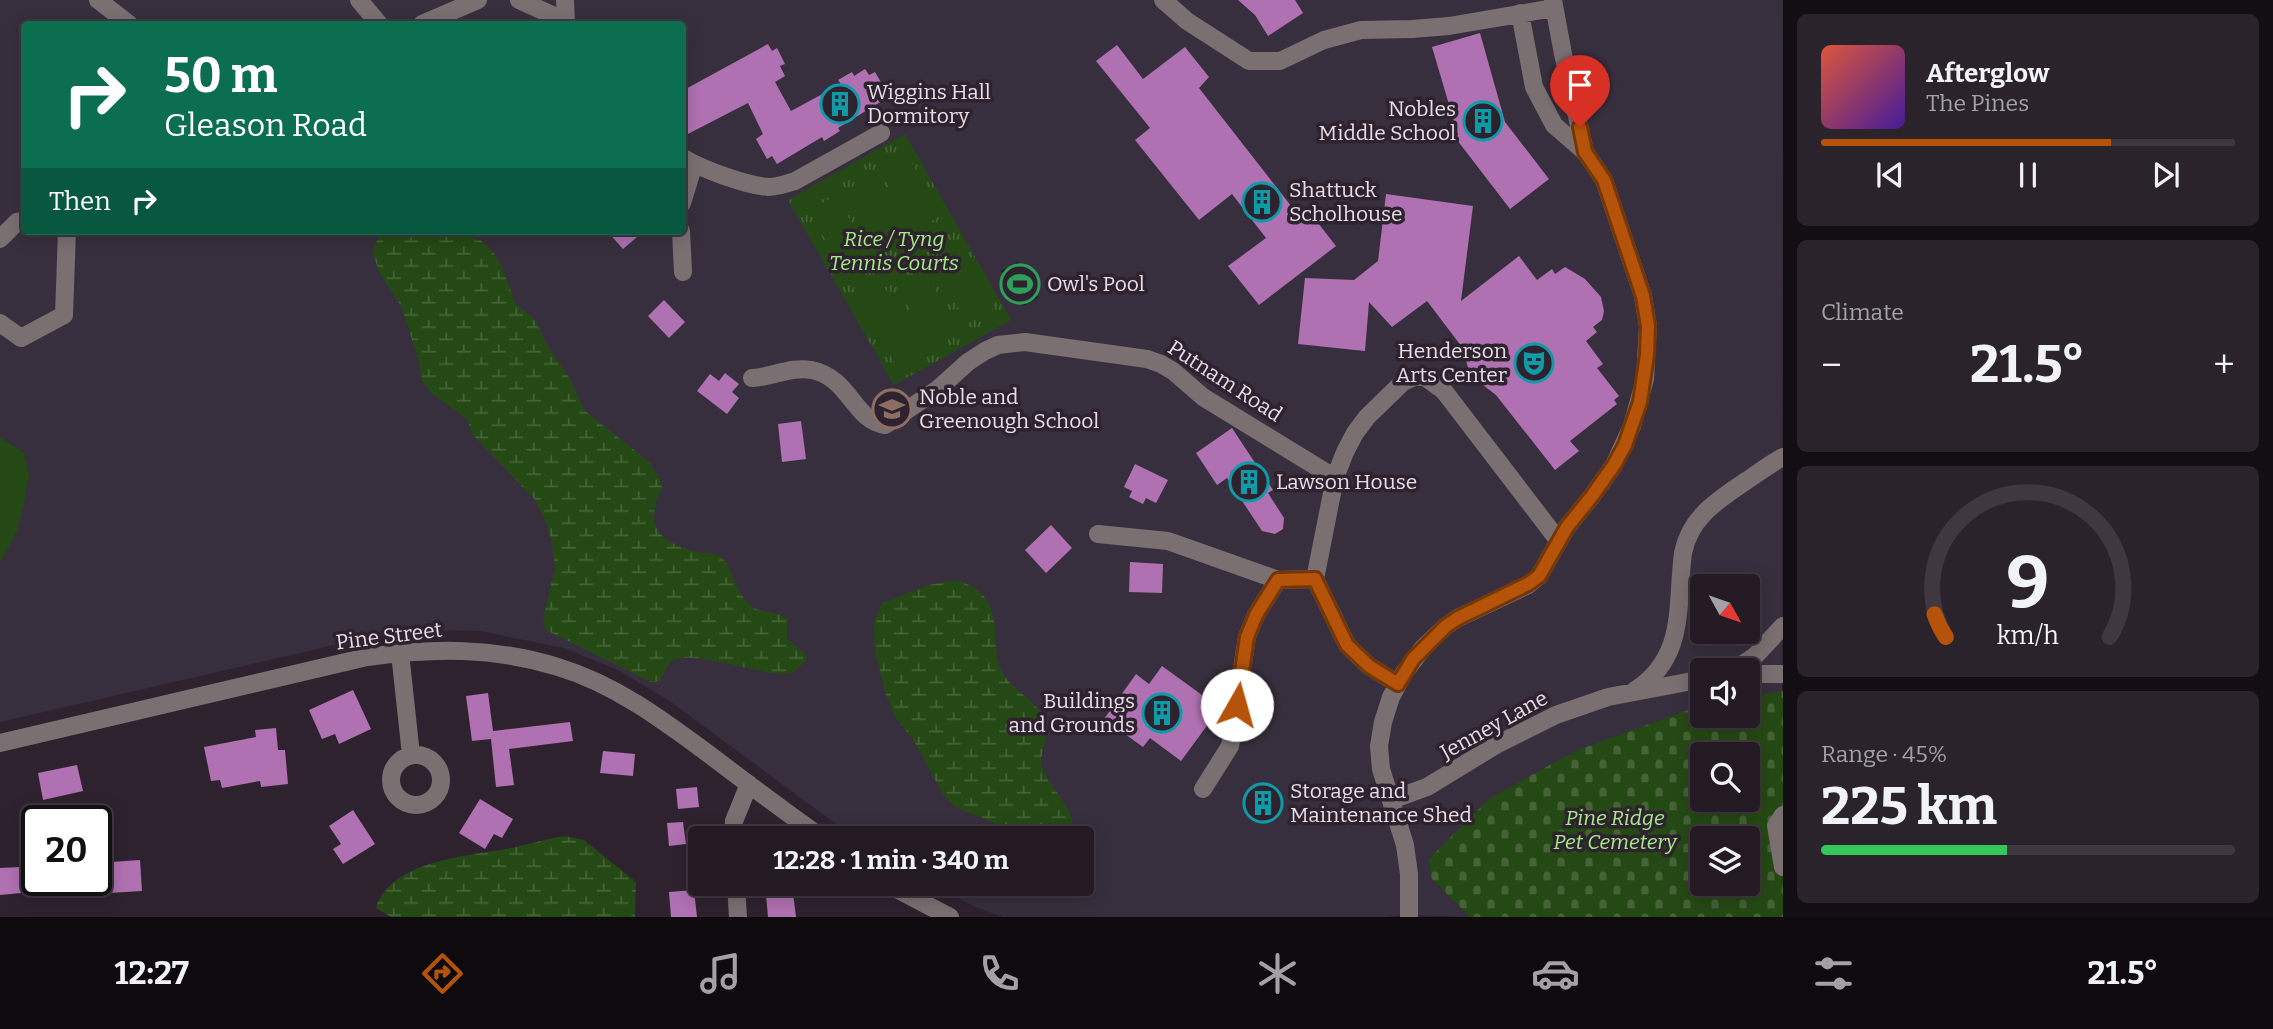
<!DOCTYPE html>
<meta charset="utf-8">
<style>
:root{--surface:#231a23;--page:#2b232b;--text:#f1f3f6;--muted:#a3a1a6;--line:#403841;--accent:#b45309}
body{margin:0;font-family:Bitter,serif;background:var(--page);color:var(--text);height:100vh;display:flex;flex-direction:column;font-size:26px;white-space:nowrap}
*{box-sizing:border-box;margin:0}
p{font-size:23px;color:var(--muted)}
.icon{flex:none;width:38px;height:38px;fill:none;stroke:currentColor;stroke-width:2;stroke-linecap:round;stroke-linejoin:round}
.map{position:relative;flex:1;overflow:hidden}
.panel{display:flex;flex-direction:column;gap:14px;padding:14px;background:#130e13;width:490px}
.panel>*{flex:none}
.banner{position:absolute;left:21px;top:21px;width:665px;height:214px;border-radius:7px;box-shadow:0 4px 18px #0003,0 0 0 2px var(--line);background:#0b6e4f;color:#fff;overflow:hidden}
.needle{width:46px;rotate:130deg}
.tools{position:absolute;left:1690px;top:574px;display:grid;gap:14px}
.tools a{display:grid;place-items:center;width:70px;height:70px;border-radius:7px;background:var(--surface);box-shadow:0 4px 18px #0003,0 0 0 2px var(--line);font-size:35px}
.speed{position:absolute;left:21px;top:805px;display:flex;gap:14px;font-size:35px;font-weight:700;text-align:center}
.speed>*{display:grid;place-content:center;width:91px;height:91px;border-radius:50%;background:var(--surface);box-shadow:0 4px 18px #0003,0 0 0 2px var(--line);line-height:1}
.speed .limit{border:4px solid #111;border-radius:10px;background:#fff;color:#111}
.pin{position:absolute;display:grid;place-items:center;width:60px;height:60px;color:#fff;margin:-72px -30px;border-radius:50% 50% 50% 0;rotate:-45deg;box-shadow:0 0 7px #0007}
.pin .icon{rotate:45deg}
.me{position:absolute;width:77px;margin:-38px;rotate:7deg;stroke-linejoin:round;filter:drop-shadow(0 0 5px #0008)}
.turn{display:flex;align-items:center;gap:24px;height:147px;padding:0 28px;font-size:32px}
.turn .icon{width:91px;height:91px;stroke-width:2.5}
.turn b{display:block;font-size:49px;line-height:60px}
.then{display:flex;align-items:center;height:66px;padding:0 28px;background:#0003;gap:14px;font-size:26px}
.big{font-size:52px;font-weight:700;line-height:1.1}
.panel .tile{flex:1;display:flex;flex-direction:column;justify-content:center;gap:10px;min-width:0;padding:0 24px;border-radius:10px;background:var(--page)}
.panel .dial{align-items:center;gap:0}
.dial svg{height:182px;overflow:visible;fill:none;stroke:var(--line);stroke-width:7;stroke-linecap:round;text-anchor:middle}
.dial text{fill:var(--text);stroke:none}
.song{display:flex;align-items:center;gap:21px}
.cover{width:84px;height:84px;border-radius:10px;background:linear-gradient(135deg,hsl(10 70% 55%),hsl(260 70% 35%))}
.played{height:7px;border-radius:4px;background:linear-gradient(90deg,var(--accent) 70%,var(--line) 70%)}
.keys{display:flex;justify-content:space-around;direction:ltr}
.heat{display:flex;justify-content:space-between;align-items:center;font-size:38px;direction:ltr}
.charge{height:10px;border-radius:5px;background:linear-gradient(90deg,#34c759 45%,var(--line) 0)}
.trip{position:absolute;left:688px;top:826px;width:406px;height:70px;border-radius:7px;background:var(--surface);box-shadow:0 4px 18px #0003,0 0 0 2px var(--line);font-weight:700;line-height:70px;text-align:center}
.tabs{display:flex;height:112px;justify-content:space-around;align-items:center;background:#0e0a0e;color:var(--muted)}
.tabs .icon{width:49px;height:49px}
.tabs .active{color:var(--accent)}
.tabs b{font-size:32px;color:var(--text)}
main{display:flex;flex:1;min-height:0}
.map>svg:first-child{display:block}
.education{fill:#372f3d;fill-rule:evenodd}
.grass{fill:url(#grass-tufts)}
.wetland{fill:url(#wetland-marsh)}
.cemetery{fill:url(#cemetery-stones);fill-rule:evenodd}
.pitch{fill:#254914}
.water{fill:url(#water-waves)}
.building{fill:#b071b2}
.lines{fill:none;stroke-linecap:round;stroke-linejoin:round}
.minor{stroke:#7b7071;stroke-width:18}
.route-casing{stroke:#753606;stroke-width:18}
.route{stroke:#b45309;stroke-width:12}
.labels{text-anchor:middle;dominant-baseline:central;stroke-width:7;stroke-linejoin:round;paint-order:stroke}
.poi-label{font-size:21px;fill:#e6dde6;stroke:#2f222f;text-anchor:start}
.park-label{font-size:21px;font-style:italic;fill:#a3ea87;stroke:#2f222f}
.street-label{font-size:21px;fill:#e6dde6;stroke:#2f222f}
</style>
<main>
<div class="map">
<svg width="1783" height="917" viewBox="0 0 1783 917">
<defs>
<pattern id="grass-tufts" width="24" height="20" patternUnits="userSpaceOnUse" patternTransform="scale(1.75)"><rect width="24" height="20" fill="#254914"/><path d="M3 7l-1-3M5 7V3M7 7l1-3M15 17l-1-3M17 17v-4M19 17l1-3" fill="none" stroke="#456336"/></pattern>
<pattern id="wetland-marsh" width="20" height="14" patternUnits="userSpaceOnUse" patternTransform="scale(1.75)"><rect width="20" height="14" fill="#254914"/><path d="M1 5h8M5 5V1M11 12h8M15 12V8" fill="none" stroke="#456336"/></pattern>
<pattern id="cemetery-stones" width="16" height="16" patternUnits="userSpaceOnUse" patternTransform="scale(1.75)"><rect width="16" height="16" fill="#254914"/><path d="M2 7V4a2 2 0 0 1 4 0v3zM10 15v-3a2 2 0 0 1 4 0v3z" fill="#456336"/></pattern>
<pattern id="water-waves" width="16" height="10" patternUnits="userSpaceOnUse" patternTransform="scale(1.75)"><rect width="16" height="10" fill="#0c1b21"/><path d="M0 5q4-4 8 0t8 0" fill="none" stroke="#2f3c41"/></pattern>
</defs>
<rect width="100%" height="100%" fill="#2f222f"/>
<path class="education" d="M0 0H1783L1782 692 1748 697V670H1703V705L1575 751 1490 798 1431 878 1470 917 1409 915 1381 917H1003L978 908 929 884H1082V838H855L671 702 618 670 564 648 480 631 429 630 364 638 0 722ZM24 24H682V231H24ZM1703 586H1748V632H1703Z"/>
<path class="grass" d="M905 134 1011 320 894 385 788 200Z"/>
<path class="wetland" d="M383 231H449L480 240 491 249 502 266 515 303 535 320 548 347 571 380 584 410 649 462 660 479 662 488C643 525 659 543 697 552 706 554 714 551 722 558 733 568 735 591 749 604 760 615 776 609 787 619V639L806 654 807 659C802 664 797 671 790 673 764 678 688 647 671 662 666 667 663 675 660 681L651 682 546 630 543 618 555 569 552 543 546 522 535 500 473 435 467 419 431 393 422 381 419 361 401 306 379 272 373 253 375 244Z
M957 580C970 585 980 589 987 601 1001 623 990 651 1003 674 1015 693 1042 702 1046 727 1048 740 1038 755 1043 769 1051 790 1074 807 1073 830L1065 838H1038L1015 831 957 808 944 796 914 741 894 715 886 695 875 652 874 622 882 603 929 585Z
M564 836 584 840 636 882 635 917H391L376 908C391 860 470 856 512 848 529 844 546 839 564 836Z"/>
<path class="cemetery" d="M1783 691V917H1470L1431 878 1429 859 1490 798 1575 751 1699 706 1703 705V716H1748V697ZM1703 754H1748V800H1703ZM1703 838H1748V884H1703Z"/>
<path class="pitch" d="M907 155 942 215 914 231 880 171Z
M873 175 907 235 879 251 845 191Z
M836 195 870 255 843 271 809 211Z
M960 248 994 308 967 324 933 263Z
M924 269 957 329 930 345 896 285Z
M889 289 923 349 896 365 862 305Z
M0 437 24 453 29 476 24 503 17 531 0 563Z"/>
<path class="water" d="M1018 262 1038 298 1021 307 1001 271Z"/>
<path class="building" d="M1238 0H1295L1303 13 1268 36 1255 15Z
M1480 33 1505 122 1549 179 1510 209 1454 136 1458 135 1432 47Z
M768 44 772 51 777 48 785 64 780 66 785 76 775 82 791 111 841 84 838 80 852 72 854 76 865 69 869 75 875 72 886 91 879 95 882 101 838 128 840 131 824 141 822 137 777 164 772 156 767 159 756 139 763 134 748 103 682 137V91Z
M1117 45 1143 79 1185 47 1209 77 1199 88 1302 220 1311 214 1336 246 1259 305 1228 266 1266 238 1232 194 1199 220 1135 140 1150 128 1096 61Z
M1386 194 1473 206 1461 301 1519 256 1537 280 1552 269 1555 274 1565 267 1585 279 1601 297 1604 311 1602 320 1593 327 1597 332 1586 341 1603 364 1597 368 1619 396 1614 400 1617 404 1570 441 1579 451 1555 470 1496 395 1475 379 1469 371 1462 347 1427 301 1392 327 1369 302 1365 351 1298 344 1305 278 1354 280 1378 261Z
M607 231H644L623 249Z
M664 300 685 322 669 338 648 316Z
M725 373 739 384 732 392 739 398 727 414 697 391 710 374 719 381Z
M801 421 806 459 782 462 778 424Z
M1232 428 1273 490 1268 493 1284 518 1283 529 1275 534 1262 531 1227 478 1217 485 1196 453Z
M1135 464 1168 480 1156 503 1146 498 1143 504 1129 497 1132 491 1124 487Z
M1051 525 1072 548 1046 573 1025 550Z
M1130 562 1163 564 1162 593 1129 592Z
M1162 666 1220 708 1181 761 1150 738 1143 747 1104 719 1136 674 1149 684Z
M353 690 371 729 339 744 335 734 322 739 309 710Z
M488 693 493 731 570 722 573 741 509 749 514 785 496 787 491 739 472 741 466 696Z
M276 728 278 750H285L288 784 261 787 260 781 222 788 220 780 211 781 204 747 256 737 255 730Z
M603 751 635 754 633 776 600 773Z
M77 765 83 791 43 800 38 773Z
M697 787 699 807 678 809 676 789Z
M1271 791 1276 809 1256 815 1250 797Z
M480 799 513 819 502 838 494 834 485 849 459 833Z
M353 810 375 844 343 864 333 849 341 844 329 826Z
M683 822 686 844 669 846 667 823Z
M140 860 142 891 59 896 57 880H96V863Z
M20 867 21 893 0 895V868Z
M765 884H792L796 917H768Z
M694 890 697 917H671L669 892Z"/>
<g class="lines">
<path class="minor" d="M98 0 129 24
M359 0 379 24
M519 0 552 15 564 24
M565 0 566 24
M1163 0 1187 21 1249 61H1280L1324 40 1361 30 1412 29 1449 26 1554 8
M1520 13 1534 87 1554 125 1585 152
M422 24 478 0
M682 157C701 169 745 185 768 187 777 187 786 184 795 181L881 133
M682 203 694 164
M681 231 683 272
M0 239 17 222 24 221
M0 323 21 338 64 315 67 231
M752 378C773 377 791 366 812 370 850 378 854 421 885 425L938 389 968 362 985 351 998 345 1025 342 1147 359 1161 364 1173 371 1203 397 1335 478
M1098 534 1168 541 1278 580 1315 579
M400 653 411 755
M1734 670 1755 656 1783 626
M1748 674H1783
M1398 684 1369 666 1347 645 1315 579 1335 478 1345 452 1355 433 1367 417 1403 382 1414 377H1425L1444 391 1558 540
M1634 691C1687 657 1676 606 1683 553 1690 517 1717 501 1746 481 1758 473 1770 464 1783 457
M0 743 367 657C434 648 493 647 558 667 614 684 660 718 706 752 744 781 783 810 822 838
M391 780a25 25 0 1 1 50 0a25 25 0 1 1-50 0Z
M1203 789 1230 746 1247 637 1256 615 1278 580
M1391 800 1427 787 1496 745 1556 715 1608 697 1703 679
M1783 815 1776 826 1783 867
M733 838 734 821 749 784
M736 884 738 917
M887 884 950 917
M1409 917V874L1405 845 1381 769 1379 746 1383 722 1391 697 1404 673 1423 648 1446 626 1458 618 1528 585 1539 576 1567 527 1592 496 1614 465 1632 426 1645 379 1648 326 1643 296 1604 180 1585 152 1563 54 1553 0"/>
</g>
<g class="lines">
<g class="route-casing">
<path id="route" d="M1237 705 1247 637 1256 615 1278 580 1315 579 1347 645 1369 666 1398 684 1413 659 1446 626 1458 618 1528 584 1539 576 1567 527 1592 496 1614 465 1625 445 1640 402 1647 355 1648 326 1643 296 1604 180 1585 152 1580 127"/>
</g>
<use href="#route" class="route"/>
</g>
<defs>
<g id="building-ring" transform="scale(2.0125)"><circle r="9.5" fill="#2f222f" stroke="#0f9aa8" stroke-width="1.5"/><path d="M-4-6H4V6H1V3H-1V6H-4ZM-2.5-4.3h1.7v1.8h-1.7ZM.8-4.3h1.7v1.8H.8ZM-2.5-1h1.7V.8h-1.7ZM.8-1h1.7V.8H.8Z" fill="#0f9aa8"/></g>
<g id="stadium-ring" transform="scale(2.0125)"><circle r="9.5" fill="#2f222f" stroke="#2e9e5b" stroke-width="1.5"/><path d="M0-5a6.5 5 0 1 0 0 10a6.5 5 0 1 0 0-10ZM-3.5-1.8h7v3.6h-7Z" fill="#2e9e5b"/></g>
<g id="theatre-ring" transform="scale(2.0125)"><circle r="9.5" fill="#2f222f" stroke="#0f9aa8" stroke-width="1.5"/><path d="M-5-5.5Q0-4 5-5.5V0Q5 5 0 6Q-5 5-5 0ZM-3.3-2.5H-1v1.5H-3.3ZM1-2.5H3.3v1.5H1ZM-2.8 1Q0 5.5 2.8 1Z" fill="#0f9aa8"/></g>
<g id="school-ring" transform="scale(2.0125)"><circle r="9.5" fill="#2f222f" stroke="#8d6e63" stroke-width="1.5"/><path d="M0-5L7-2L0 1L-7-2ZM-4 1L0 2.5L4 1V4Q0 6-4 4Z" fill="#8d6e63"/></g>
</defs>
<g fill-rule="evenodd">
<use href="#building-ring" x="840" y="104"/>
<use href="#building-ring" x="1483" y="121"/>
<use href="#building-ring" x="1262" y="202"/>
<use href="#stadium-ring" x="1020" y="284"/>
<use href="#theatre-ring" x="1534" y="363"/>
<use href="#school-ring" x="892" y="409"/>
<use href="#building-ring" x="1249" y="482"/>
<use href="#building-ring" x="1162" y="713"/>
<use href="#building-ring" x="1263" y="803"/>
</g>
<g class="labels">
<g class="poi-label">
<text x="867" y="92">Wiggins Hall<tspan x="867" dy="24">Dormitory</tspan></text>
<text x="1456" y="109" text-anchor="end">Nobles<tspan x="1456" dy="24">Middle School</tspan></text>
<text x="1289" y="190">Shattuck<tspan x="1289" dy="24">Scholhouse</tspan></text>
<text x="1047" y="284">Owl's Pool</text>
<text x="1507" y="351" text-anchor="end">Henderson<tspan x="1507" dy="24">Arts Center</tspan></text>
<text x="919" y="397">Noble and<tspan x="919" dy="24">Greenough School</tspan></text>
<text x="1276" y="482">Lawson House</text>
<text x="1135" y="701" text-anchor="end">Buildings<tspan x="1135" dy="24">and Grounds</tspan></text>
<text x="1290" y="791">Storage and<tspan x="1290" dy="24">Maintenance Shed</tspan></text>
</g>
<g class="park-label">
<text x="894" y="239">Rice / Tyng<tspan x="894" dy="24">Tennis Courts</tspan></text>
<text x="1615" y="818">Pine Ridge<tspan x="1615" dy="24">Pet Cemetery</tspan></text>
</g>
<g class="street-label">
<text transform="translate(1225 381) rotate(33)">Putnam Road</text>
<text transform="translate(389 636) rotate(-7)">Pine Street</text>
<text transform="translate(1494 725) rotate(-29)">Jenney Lane</text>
</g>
</g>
</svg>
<div class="tools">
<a><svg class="needle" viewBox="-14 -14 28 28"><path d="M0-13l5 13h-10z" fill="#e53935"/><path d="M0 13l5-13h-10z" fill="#a3a1a6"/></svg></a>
<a><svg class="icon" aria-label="sound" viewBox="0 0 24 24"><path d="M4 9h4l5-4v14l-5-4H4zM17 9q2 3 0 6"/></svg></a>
<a><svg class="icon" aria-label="search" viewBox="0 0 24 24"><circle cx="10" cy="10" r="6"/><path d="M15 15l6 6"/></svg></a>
<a><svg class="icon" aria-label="layers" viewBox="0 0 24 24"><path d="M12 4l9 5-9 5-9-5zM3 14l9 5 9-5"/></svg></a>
</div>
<div class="speed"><div class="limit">20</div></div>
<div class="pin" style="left:1580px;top:127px;background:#d93025"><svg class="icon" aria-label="arrive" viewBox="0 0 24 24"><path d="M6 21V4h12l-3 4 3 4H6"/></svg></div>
<svg class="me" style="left:1237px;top:705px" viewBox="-20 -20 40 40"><circle r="19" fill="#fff"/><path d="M0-13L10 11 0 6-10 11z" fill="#b45309"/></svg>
<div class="trip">12:28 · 1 min · 340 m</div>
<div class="banner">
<div class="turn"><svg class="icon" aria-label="right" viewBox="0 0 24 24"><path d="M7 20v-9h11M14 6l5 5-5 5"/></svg><div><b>50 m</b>Gleason Road</div></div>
<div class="then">Then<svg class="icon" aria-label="right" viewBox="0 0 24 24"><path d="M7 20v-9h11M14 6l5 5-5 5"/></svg></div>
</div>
</div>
<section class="panel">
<div class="tile">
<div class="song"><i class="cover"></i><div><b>Afterglow</b><p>The Pines</p></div></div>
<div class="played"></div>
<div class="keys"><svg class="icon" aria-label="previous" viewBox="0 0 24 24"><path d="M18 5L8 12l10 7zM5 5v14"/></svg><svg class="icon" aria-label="pause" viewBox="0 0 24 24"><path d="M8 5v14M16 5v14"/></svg><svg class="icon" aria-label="next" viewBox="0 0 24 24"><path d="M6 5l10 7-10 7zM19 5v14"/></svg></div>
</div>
<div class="tile"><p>Climate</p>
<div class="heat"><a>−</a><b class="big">21.5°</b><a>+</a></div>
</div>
<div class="tile dial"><svg viewBox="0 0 100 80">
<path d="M14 69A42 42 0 1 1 86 69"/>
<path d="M14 69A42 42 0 0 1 9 59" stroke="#b45309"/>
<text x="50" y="56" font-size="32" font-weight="700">9</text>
<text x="50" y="72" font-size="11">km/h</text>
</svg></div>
<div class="tile"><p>Range · 45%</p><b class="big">225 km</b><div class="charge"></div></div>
</section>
</main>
<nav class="tabs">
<b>12:27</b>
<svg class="icon active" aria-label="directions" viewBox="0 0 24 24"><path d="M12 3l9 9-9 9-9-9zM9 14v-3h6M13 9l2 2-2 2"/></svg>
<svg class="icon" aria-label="music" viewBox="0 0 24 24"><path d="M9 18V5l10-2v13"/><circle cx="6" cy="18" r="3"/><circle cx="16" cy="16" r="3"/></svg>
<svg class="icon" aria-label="phone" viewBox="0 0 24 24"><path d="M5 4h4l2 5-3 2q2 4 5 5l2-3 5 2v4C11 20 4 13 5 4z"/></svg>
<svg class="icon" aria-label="climate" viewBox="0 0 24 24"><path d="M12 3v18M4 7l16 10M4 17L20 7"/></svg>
<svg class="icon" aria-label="car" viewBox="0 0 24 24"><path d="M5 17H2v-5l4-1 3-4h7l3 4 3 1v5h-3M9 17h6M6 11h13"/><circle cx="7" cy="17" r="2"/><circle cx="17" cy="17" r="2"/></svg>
<svg class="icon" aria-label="filters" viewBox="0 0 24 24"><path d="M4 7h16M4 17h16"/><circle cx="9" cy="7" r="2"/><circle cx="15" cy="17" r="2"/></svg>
<b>21.5°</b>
</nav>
